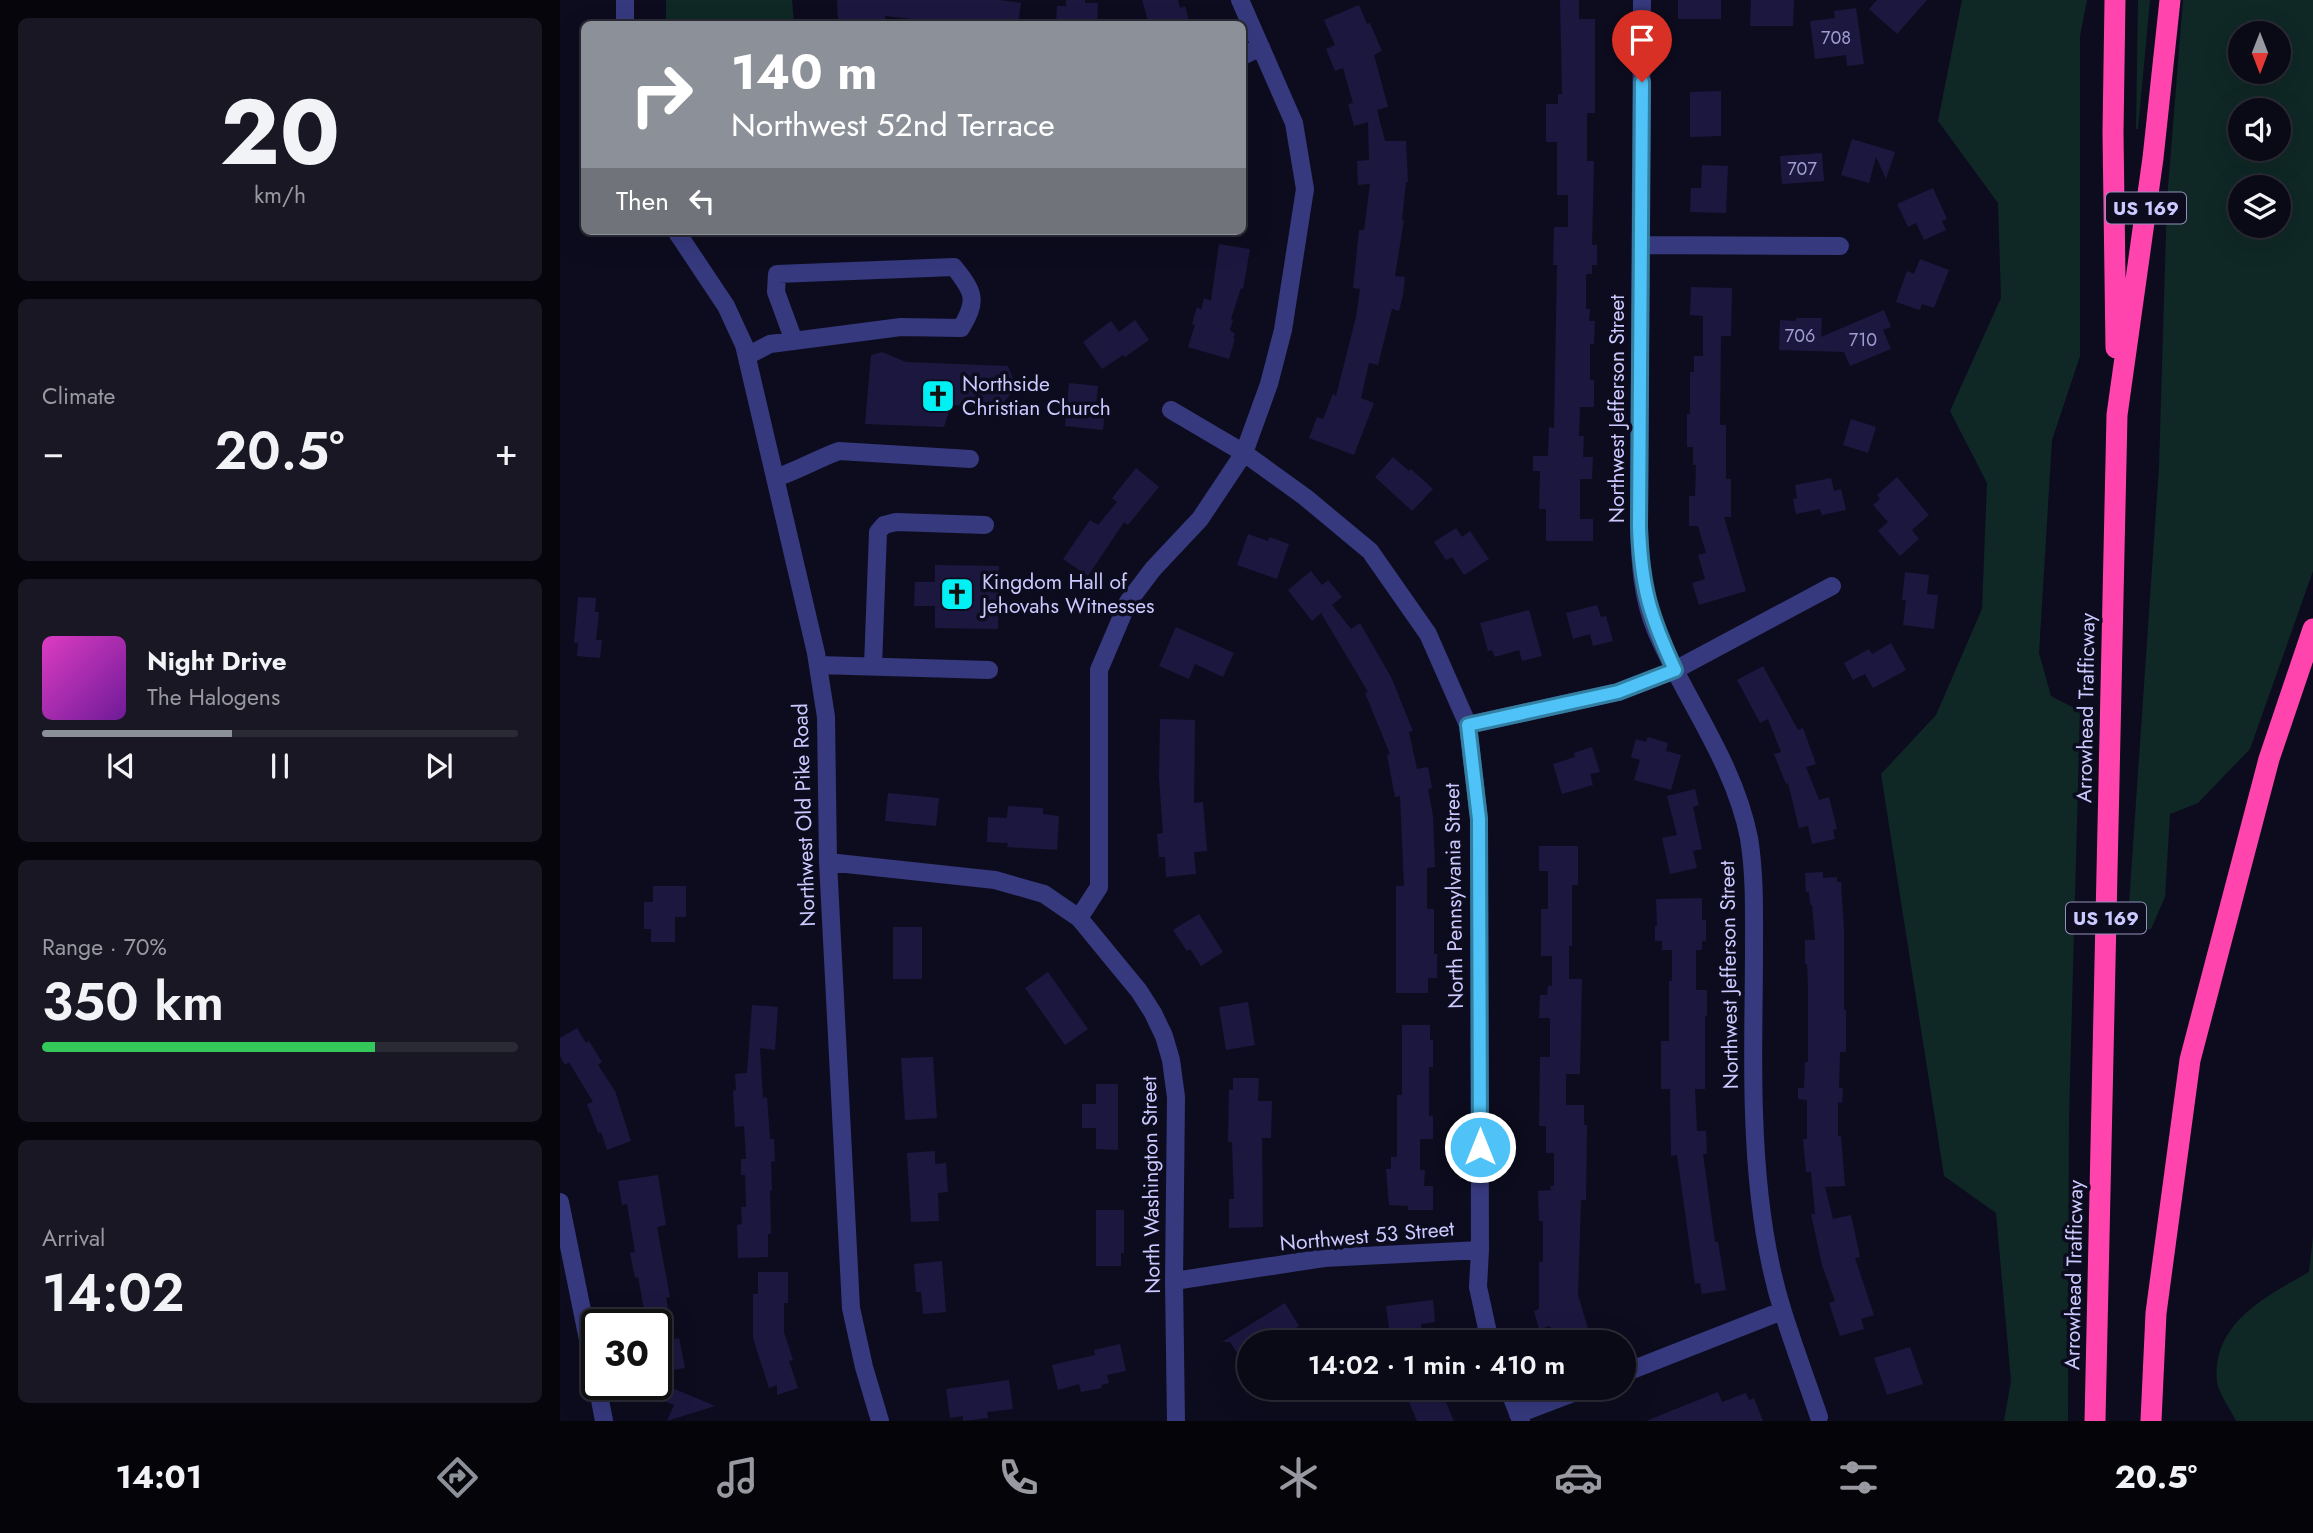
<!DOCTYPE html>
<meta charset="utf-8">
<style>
:root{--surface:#0a0916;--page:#181723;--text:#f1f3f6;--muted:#999aa1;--line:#2a2a35;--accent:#8c9099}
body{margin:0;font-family:Jost,sans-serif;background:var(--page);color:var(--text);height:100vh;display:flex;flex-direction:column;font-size:26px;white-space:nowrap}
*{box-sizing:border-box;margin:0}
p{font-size:23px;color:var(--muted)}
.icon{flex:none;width:38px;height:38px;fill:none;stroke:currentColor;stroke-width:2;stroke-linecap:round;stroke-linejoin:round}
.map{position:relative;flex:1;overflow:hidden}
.sheet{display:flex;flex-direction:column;gap:18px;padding:18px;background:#06050c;width:560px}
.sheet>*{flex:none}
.hud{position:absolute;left:21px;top:21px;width:665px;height:214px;border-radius:10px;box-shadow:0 7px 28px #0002,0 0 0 2px var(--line);background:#8c9099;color:#fff;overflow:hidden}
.needle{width:46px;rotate:180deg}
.tools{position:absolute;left:1668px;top:21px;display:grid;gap:14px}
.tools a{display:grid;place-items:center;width:63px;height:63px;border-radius:50%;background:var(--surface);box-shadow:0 7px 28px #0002,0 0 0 2px var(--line);font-size:35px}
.speed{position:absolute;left:21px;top:1309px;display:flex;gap:14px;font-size:35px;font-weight:700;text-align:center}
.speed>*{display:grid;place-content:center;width:91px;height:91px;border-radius:50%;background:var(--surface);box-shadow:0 7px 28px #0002,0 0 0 2px var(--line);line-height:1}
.speed .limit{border:4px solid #111;border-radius:10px;background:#fff;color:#111}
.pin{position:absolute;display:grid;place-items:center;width:60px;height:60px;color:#fff;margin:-72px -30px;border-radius:50% 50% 50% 0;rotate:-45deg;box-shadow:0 0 7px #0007}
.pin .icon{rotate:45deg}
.me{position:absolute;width:77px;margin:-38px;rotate:0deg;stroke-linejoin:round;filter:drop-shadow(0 0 5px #0008)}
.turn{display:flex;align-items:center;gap:24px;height:147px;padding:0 35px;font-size:32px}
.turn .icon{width:91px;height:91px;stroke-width:2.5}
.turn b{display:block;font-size:49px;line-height:60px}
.then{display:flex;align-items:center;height:66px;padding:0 35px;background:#0003;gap:14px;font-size:26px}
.big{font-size:52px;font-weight:600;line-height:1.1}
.sheet .tile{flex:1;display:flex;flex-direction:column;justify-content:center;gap:10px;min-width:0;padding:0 24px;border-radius:10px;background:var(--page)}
.sheet .dial{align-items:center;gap:0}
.dial b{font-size:91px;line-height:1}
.song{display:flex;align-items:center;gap:21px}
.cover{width:84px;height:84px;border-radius:10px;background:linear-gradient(135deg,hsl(310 70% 55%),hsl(280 70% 35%))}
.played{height:7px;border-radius:4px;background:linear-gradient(90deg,var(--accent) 40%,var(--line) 40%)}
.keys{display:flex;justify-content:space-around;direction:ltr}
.heat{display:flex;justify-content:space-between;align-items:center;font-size:38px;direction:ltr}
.charge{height:10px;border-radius:5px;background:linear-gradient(90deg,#34c759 70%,var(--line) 0)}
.trip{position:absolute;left:677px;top:1330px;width:399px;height:70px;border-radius:35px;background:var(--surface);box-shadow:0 7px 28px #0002,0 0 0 2px var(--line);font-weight:600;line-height:70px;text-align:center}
.menu{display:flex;height:112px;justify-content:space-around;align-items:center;background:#040409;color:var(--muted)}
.menu .icon{width:49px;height:49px}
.menu .on{color:var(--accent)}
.menu b{font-size:32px;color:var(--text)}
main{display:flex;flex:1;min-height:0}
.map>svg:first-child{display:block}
.green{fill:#0f2825;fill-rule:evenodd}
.building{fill:#1c173f}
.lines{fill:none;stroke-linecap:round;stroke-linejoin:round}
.minor{stroke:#36397e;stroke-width:18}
.highway{stroke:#ff44ad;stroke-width:21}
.route-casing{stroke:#337fa1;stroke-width:18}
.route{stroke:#4fc3f7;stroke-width:12}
.labels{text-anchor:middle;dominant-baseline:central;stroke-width:7;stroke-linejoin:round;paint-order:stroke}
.number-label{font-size:18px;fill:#9f9ccf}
.shield{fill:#0d0c1e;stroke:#9290bc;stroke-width:2}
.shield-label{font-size:19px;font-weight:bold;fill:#cbc9ff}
.poi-label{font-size:21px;fill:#cbc9ff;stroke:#0d0c1e;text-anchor:start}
.street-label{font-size:21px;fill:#cbc9ff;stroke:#0d0c1e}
</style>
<main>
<section class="sheet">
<div class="tile dial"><b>20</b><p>km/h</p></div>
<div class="tile"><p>Climate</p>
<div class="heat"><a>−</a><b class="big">20.5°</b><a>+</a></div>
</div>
<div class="tile">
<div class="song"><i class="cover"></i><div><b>Night Drive</b><p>The Halogens</p></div></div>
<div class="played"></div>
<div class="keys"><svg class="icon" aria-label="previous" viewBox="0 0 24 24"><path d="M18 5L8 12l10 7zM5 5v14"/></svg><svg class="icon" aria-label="pause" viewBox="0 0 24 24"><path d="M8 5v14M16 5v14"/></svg><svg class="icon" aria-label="next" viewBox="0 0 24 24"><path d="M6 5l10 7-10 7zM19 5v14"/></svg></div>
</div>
<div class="tile"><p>Range · 70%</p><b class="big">350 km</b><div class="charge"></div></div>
<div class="tile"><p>Arrival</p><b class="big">14:02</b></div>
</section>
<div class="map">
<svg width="1753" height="1421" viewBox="0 0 1753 1421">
<rect width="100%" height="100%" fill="#0d0c1e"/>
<path class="green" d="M106 0H232L234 24H106Z
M1402 0H1527L1520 36V356L1492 440 1479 653 1491 696 1520 711 1509 1117 1508 1421H1444L1451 1381 1436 1213 1384 1176 1321 774 1376 715 1422 609 1427 483 1390 411 1441 298 1438 203 1378 121Z
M1578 0H1590L1578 129H1576Z
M1623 0H1753V571L1690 749 1638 803 1610 814 1605 897 1591 929 1567 933 1599 467 1607 200ZM1718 33V72H1680V33ZM1718 110V149H1680V110ZM1718 187V226H1680V187Z
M1753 1236V1421H1676C1671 1410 1659 1394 1657 1382 1651 1323 1707 1296 1749 1272Z"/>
<path class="building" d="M277 0H439L461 3 458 24H369V21L325 16 326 24H287V21L278 22Z
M506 0H525V3H538L537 24H496L497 6H506Z
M582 0H618L620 8 625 6 630 24H589Z
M1000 0H1019V19H1035V113H1027V161H1034L1032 245H1037V265H1032V274H1026V309H1030L1029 321H1035L1034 344H1030V380H1034V407H1020L1019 436H1024L1023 457H1033L1032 479H1020V519H1033V541H986V509H979L980 471H973V456H988L989 427 994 428 997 265H993L994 227H1008V195H997V142H986V104H998V94H1002Z
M1118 0H1161V19H1118Z
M1191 0H1234L1233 26H1190Z
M1317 0H1367L1337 34 1309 9Z
M799 5 807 24 810 23 822 51 814 55 828 107 817 110 825 141H846L848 182H846L842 220H844L835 276 845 277 843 295 839 311 832 309 818 365 809 363 801 398 814 403 794 455 749 438 757 417 763 419 773 394 776 396 796 317 800 289 793 288 799 230H804L810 184 798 185 797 161 809 160 808 122 794 126 788 104 793 103 783 68 775 71 766 49 775 45 764 20Z
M1296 8 1304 64 1287 66 1286 55 1255 59 1250 21 1275 18 1274 11Z
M1161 91V136L1130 137V92Z
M1292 139 1335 152 1326 179 1316 157 1309 183 1281 175Z
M1262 153 1264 181 1222 184 1220 156Z
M1142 165 1168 166 1166 213 1130 212 1131 188H1141Z
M1373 188 1387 219 1382 221 1386 230 1364 240 1356 223 1348 227 1337 204Z
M659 244 690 249 683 289 681 288 671 319 673 320 670 330 675 334 673 338 675 339 669 359 628 347 635 325 632 324 637 307 641 310 644 298 651 301Z
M1360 259 1389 270 1374 308 1362 304 1360 310 1336 302 1347 271 1354 274Z
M1131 287 1172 288 1171 336H1161L1160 425H1166V479H1171V517H1164L1186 591 1139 605 1132 583 1145 579 1138 555 1146 553 1138 526H1129V496H1135L1136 465H1133V447H1127V414H1130V372H1134V356H1143V316L1130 315Z
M1324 310 1331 327 1323 330 1331 349 1290 366 1284 352 1219 350 1220 320 1236 321V318H1262L1261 337Z
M575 320 589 340 565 357 563 355 542 369 523 342 551 321 559 332Z
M322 352 346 362 448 366 456 387 440 407 391 405 384 427 305 424 311 355Z
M509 383 538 386 536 407 545 408 543 430 505 426Z
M1291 419 1316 427 1308 453 1283 445Z
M833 457 849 471 851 469 873 489 852 511 815 477Z
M576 468 599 487 568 525 564 522 528 576 503 559 530 520 538 525 557 502 552 498Z
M1337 477 1369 515 1352 530 1359 539 1340 556 1318 531 1328 522 1313 505 1320 499 1317 495Z
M1271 478 1274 491 1281 489 1286 510 1262 515 1260 509 1236 514 1233 499 1237 498 1235 485Z
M896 528 902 537 910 531 929 559 904 575 892 557 886 560 874 542Z
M688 534 708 541 709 537 729 544 717 579 677 565Z
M375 565 439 566 438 629 375 628V606H354L355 582H375Z
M751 571 762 585 768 580 782 597 772 605 791 629 800 623 831 677 853 731 849 732 857 769 868 767 872 788 868 789 873 816 875 867 867 868V909H874V954H877V978H868V993H836V886H844L840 796 835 797 827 755 830 754 805 693 808 692 761 613 752 621 728 590Z
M1345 572 1369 575 1367 594 1378 595 1374 629 1343 625 1346 600H1342Z
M18 597 36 598 35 612H39L36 640H42L40 658 17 656 18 643H14Z
M1037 605 1041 617 1046 616 1053 641 1033 646 1030 634 1013 639 1006 613Z
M969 610 982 656 962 661 959 650 935 657 932 650 928 651 920 623Z
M616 627 674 653 663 677 635 664 629 679 599 666Z
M1331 643 1346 670 1313 688 1305 674 1293 680 1284 663 1309 649 1312 654Z
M1203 666 1238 730 1243 728 1256 764 1246 767 1259 800 1269 797 1277 829 1273 830 1275 839 1252 844 1248 826 1239 828 1228 783 1226 784 1214 754 1221 752 1208 719 1200 723 1177 680Z
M600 719 635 720 634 803 643 802 647 851 634 852 636 874 606 877 605 857H599L597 834 603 833 599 778Z
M1088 737 1108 743 1106 751 1121 755 1111 790 1074 780 1080 760 1071 757 1076 739 1086 742Z
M1032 747 1040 772 1030 774 1033 785 1002 794 993 764 1015 757 1014 753Z
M1135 789 1139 805 1133 807 1142 849 1133 851 1137 868 1110 874 1102 838 1117 835 1107 796Z
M328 793 379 798 376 826 325 821Z
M448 806 483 808V814L499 816 497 850 447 847 448 843 427 842 428 817 447 818Z
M979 846H1018V885H1012V946H1009V979H1022L1020 1074H1006V1105H1024V1125H1027L1026 1200H1021L1018 1295 1032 1342H994L990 1326 979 1329 974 1311 979 1309V1262H983V1221H979L978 1191 991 1190 990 1186H994V1153H986V1126H979L980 1057H990V1018H979L980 995H987L988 986H992V956H981V909H988V871H979Z
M1263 872V878L1277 877V882H1281L1284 929V1010H1286V1052H1280L1279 1088H1283L1282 1103 1278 1102V1136H1281L1285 1186 1265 1187 1273 1219 1291 1215 1300 1257 1295 1258 1314 1315 1301 1319 1304 1329 1280 1336 1269 1303 1275 1301 1262 1265 1251 1214H1255L1251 1172H1246L1243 1139H1247V1100L1238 1099V1088H1244L1245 1062H1248V985L1247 964H1245V940H1255L1252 905H1250L1249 892H1246L1245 873Z
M93 886H126V917H115V942H91V929H84V902H93Z
M1142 898V920H1146V941H1142V950H1136V990H1147V1016H1145V1089H1135L1137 1131H1146L1147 1154H1143L1155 1242H1158L1166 1290 1142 1294 1140 1283 1135 1284 1117 1155 1111 1156 1110 1089H1101V1041H1109V981H1112V950H1102V941H1095V926H1097L1096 899Z
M639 914 663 952 641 966 630 949 627 951 613 930Z
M333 927H362V979H333Z
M488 972 528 1029 505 1045 465 988Z
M688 1002 695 1045 666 1050 659 1007Z
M192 1005 218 1007 215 1050 200 1048 203 1098 207 1097 210 1139H214L215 1161 211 1162 212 1190 210 1191 211 1234H208V1257L178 1258 177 1225 182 1224 181 1207H186L185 1175H181V1159H186L184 1126 175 1127 173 1091 176 1090 175 1074 187 1073Z
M842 1025H870V1040H873V1067H869V1116H873V1139H860V1170H865L864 1186H873V1210H848V1206L829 1205 826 1169H831V1157H837V1095H842Z
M17 1028 26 1043 29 1041 42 1062 38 1065 55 1091 71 1141 47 1150 41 1132 38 1133 27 1104 33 1102 9 1062 5 1065 0 1056V1038Z
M373 1057 377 1118 345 1120 341 1058Z
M673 1078H699L698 1101H712L711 1138H702L703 1227 669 1228V1199H674L672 1142H668L669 1090H673Z
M536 1084H558V1150L536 1149V1128H522V1104H536Z
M375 1151V1164L386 1163 388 1192 378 1193 379 1221 351 1222 347 1153Z
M98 1175 106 1225 97 1227 110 1297 106 1298 114 1339 119 1338 125 1368 96 1373V1325H87L78 1277 75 1278 70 1253 75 1252 67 1204 62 1205 58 1181Z
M536 1210H564V1253H561V1266H536Z
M382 1261 386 1312 363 1314 361 1292H356L354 1264Z
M198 1272H228V1303H224V1332L233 1360 229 1361 238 1388 217 1395V1385L209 1388 193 1338V1294H198Z
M873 1300 875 1322 861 1324 863 1342H831L826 1306Z
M725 1303 739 1326 721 1337 724 1342H690V1373L670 1342H662Z
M560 1344 566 1371 547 1375 549 1383 541 1385 542 1388 521 1392 519 1384 498 1390 492 1365 535 1355 534 1350Z
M1350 1347 1363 1384 1327 1395 1314 1358Z
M449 1380 453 1409 427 1412 428 1418 403 1421V1416L390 1418 386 1389Z
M110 1387 155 1406 107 1421 114 1405 104 1401Z
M843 1388H880L894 1421H857Z
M1158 1392 1162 1402 1186 1393 1189 1400 1194 1398 1203 1421H1086Z"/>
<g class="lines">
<path class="minor" d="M65 0V24
M1082 0 1079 527C1080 562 1082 598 1096 631 1126 701 1174 762 1189 838 1195 875 1194 912 1194 949 1194 1004 1192 1059 1194 1113 1196 1180 1203 1249 1223 1312 1234 1347 1247 1382 1259 1417
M682 56 701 47
M116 231 166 306 184 345 256 653 266 717 268 862 291 1308 304 1367 320 1421
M1081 245 1280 246
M187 356 210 344 341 327 401 328C418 300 414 292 394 267L217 274 216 292 234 341
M611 410 684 453 745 497 810 551 868 634 908 725 919 819 920 1250 918 1287 930 1342
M215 478C237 471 257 459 279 451L410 459
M258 665 429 670
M313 666 318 532 324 525 336 522 425 525
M908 725 1058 692 1115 670 1272 586
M268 862 435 880 484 894 519 918 579 991 593 1013 604 1036 611 1060 616 1097 614 1281 616 1421
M519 918 539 887V670L568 602 593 569 640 519 684 453 709 384 723 330 745 189 734 123 680 0
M0 1202 37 1384
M614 1281 764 1258 920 1250
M1064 1373 1222 1311
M37 1384 44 1421
M948 1388 961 1421
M958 1414 1026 1388"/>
<path class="highway" d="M1555 0 1553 133 1556 348
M1535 1421 1557 415 1593 158 1610 0
M1591 1421 1596 1313 1630 1060 1709 759 1753 629"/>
</g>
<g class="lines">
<g class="route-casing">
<path id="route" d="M920 1147 919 819 908 725 1058 692 1115 670C1090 616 1081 587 1079 527L1082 82"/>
</g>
<use href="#route" class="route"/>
</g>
<defs>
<g id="church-square" transform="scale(1.75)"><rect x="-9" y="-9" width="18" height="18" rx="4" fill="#00f0f4" stroke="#0d0c1e"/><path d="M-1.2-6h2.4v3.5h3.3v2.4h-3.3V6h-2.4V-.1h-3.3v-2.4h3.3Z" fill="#111"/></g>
</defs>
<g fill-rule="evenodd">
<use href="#church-square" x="378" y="396"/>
<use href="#church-square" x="397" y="594"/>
</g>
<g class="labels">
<g class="number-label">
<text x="1276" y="38">708</text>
<text x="1242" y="169">707</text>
<text x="1240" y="336">706</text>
<text x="1303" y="340">710</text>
</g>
<g class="shield">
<rect x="1546" y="192.5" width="80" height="31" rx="5"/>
<rect x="1506" y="902.5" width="80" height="31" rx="5"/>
</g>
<g class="shield-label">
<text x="1586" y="208">US 169</text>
<text x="1546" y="918">US 169</text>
</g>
<g class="poi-label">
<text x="402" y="384">Northside<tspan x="402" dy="24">Christian Church</tspan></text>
<text x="422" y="582">Kingdom Hall of<tspan x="422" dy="24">Jehovahs Witnesses</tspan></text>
</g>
<g class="street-label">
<text transform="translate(1057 409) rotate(-90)">Northwest Jefferson Street</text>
<text transform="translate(1526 708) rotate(-89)">Arrowhead Trafficway</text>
<text transform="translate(244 815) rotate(-92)">Northwest Old Pike Road</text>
<text transform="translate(894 896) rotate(-91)">North Pennsylvania Street</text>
<text transform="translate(1169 975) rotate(-91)">Northwest Jefferson Street</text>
<text transform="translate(591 1185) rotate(-91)">North Washington Street</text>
<text transform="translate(807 1236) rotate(-5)">Northwest 53 Street</text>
<text transform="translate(1514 1275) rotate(-89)">Arrowhead Trafficway</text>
</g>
</g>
</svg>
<div class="tools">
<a><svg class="needle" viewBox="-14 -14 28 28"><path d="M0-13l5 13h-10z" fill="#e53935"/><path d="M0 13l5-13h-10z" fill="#999aa1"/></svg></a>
<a><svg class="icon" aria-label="sound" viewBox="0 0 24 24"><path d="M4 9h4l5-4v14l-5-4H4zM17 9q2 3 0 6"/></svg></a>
<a><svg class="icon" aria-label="layers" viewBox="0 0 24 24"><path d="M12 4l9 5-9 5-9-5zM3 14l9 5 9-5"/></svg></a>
</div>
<div class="speed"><div class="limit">30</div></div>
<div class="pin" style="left:1082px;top:82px;background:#d93025"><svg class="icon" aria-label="arrive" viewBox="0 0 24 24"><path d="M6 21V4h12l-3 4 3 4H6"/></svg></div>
<svg class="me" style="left:920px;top:1147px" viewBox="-20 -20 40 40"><circle r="17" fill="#4fc3f7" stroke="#fff" stroke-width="3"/><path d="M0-11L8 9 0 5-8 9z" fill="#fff"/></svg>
<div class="trip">14:02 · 1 min · 410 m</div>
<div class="hud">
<div class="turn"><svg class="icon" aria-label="right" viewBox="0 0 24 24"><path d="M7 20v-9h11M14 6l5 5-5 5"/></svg><div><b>140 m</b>Northwest 52nd Terrace</div></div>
<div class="then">Then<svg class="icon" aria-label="left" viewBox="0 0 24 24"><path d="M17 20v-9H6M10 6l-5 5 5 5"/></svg></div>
</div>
</div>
</main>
<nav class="menu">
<b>14:01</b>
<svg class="icon on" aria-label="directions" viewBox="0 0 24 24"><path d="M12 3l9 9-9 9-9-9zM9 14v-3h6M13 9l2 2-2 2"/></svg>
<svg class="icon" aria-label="music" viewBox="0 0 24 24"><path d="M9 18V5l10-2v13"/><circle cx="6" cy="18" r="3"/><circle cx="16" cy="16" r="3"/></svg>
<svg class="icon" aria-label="phone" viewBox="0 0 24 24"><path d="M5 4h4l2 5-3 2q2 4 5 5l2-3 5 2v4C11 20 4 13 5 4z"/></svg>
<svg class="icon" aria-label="climate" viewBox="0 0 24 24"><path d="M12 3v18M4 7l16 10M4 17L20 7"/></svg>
<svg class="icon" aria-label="car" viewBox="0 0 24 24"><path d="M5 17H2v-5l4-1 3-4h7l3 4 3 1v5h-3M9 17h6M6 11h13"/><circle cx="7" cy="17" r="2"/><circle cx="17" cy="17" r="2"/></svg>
<svg class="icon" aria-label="filters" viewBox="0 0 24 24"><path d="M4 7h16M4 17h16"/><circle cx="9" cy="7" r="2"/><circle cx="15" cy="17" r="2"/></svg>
<b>20.5°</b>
</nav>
